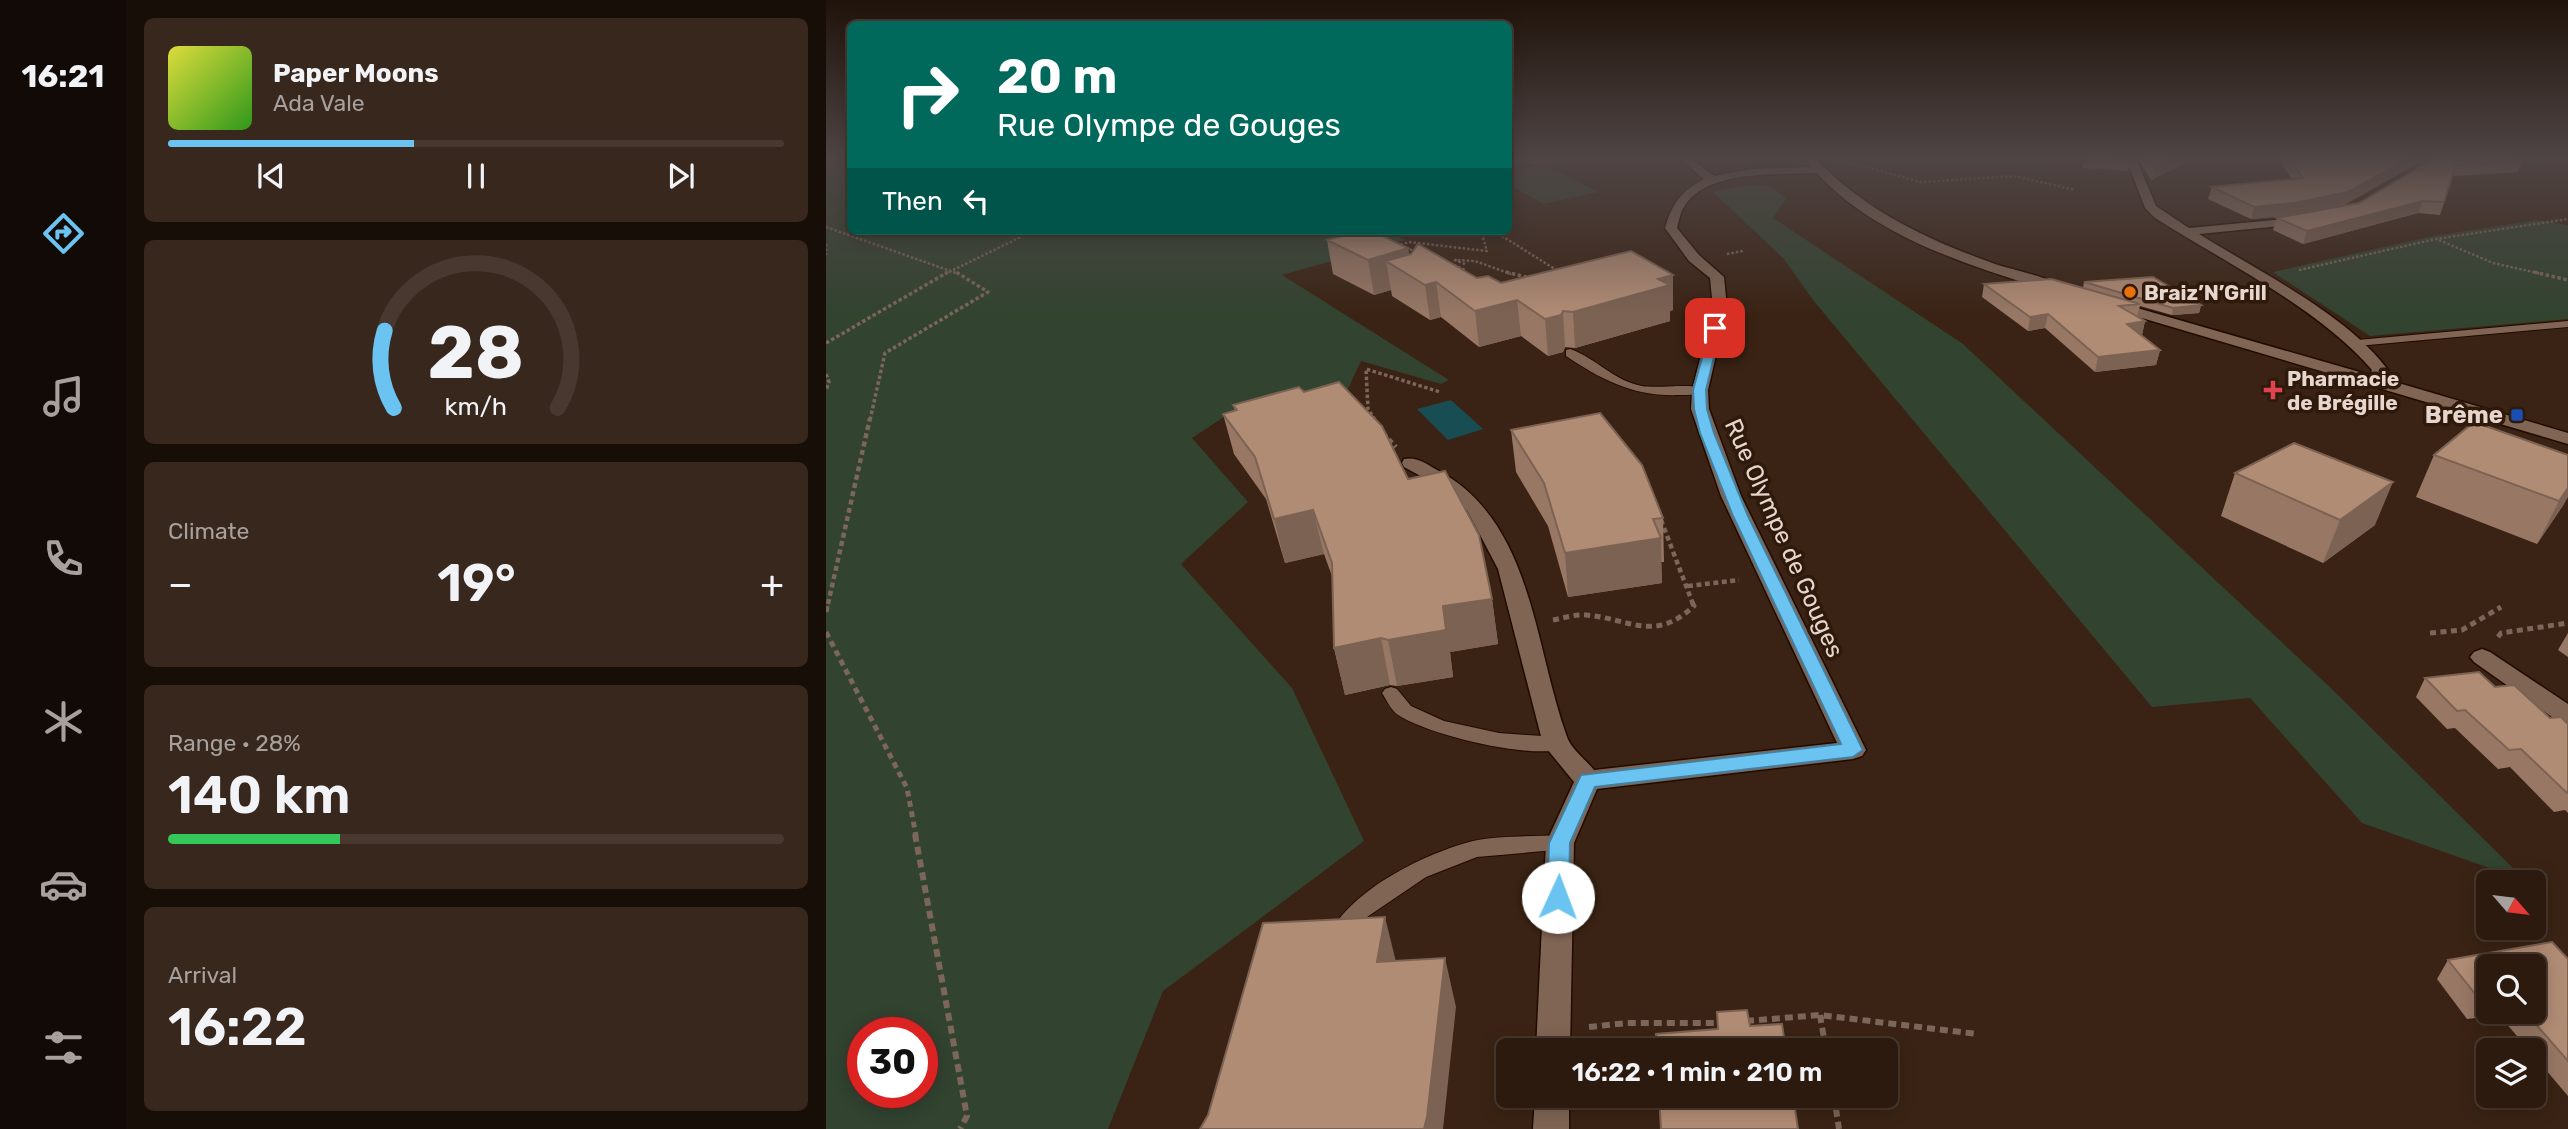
<!DOCTYPE html>
<meta charset="utf-8">
<style>
:root{--surface:#2c1a0f;--page:#38271d;--text:#f1f3f6;--muted:#a6a19e;--line:#48382f;--accent:#6ac3f1}
body{margin:0;font-family:Rubik,sans-serif;background:var(--page);color:var(--text);height:100vh;display:flex;flex-direction:column;font-size:26px;white-space:nowrap}
*{box-sizing:border-box;margin:0}
p{font-size:23px;color:var(--muted)}
.icon{flex:none;width:38px;height:38px;fill:none;stroke:currentColor;stroke-width:2;stroke-linecap:round;stroke-linejoin:round}
.map{position:relative;flex:1;overflow:hidden}
.side{display:flex;flex-direction:column;gap:18px;padding:18px;background:#180e08;width:700px}
.side>*{flex:none}
.hud{position:absolute;left:21px;top:21px;width:665px;height:214px;border-radius:10px;box-shadow:0 4px 18px #0003,0 0 0 2px var(--line);background:#00695c;color:#fff;overflow:hidden}
.needle{width:46px;rotate:118deg}
.fabs{position:absolute;left:1650px;top:870px;display:grid;gap:14px}
.fabs a{display:grid;place-items:center;width:70px;height:70px;border-radius:10px;background:var(--surface);box-shadow:0 4px 18px #0003,0 0 0 2px var(--line);font-size:35px}
.speed{position:absolute;left:21px;top:1017px;display:flex;gap:14px;font-size:35px;font-weight:700;text-align:center}
.speed>*{display:grid;place-content:center;width:91px;height:91px;border-radius:50%;background:var(--surface);box-shadow:0 4px 18px #0003,0 0 0 2px var(--line);line-height:1}
.speed .limit{border:10px solid #d22;background:#fff;color:#111}
.pin{position:absolute;display:grid;place-items:center;width:60px;height:60px;color:#fff;margin:-30px;border-radius:14px;box-shadow:0 4px 10px #0006}
.me{position:absolute;width:77px;margin:-38px;rotate:2deg;stroke-linejoin:round;filter:drop-shadow(0 0 5px #0008)}
.turn{display:flex;align-items:center;gap:24px;height:147px;padding:0 35px;font-size:32px}
.turn .icon{width:91px;height:91px;stroke-width:2.5}
.turn b{display:block;font-size:49px;line-height:60px}
.then{display:flex;align-items:center;height:66px;padding:0 35px;background:#0003;gap:14px;font-size:26px}
.big{font-size:52px;font-weight:600;line-height:1.1}
.side .widget{flex:1;display:flex;flex-direction:column;justify-content:center;gap:10px;min-width:0;padding:0 24px;border-radius:10px;background:var(--page)}
.side .dial{align-items:center;gap:0}
.dial svg{height:182px;overflow:visible;fill:none;stroke:var(--line);stroke-width:7;stroke-linecap:round;text-anchor:middle}
.dial text{fill:var(--text);stroke:none}
.song{display:flex;align-items:center;gap:21px}
.cover{width:84px;height:84px;border-radius:10px;background:linear-gradient(135deg,hsl(60 70% 55%),hsl(110 70% 35%))}
.played{height:7px;border-radius:4px;background:linear-gradient(90deg,var(--accent) 40%,var(--line) 40%)}
.keys{display:flex;justify-content:space-around;direction:ltr}
.heat{display:flex;justify-content:space-between;align-items:center;font-size:38px;direction:ltr}
.charge{height:10px;border-radius:5px;background:linear-gradient(90deg,#34c759 28%,var(--line) 0)}
.trip{position:absolute;left:670px;top:1038px;width:402px;height:70px;border-radius:10px;background:var(--surface);box-shadow:0 4px 18px #0003,0 0 0 2px var(--line);font-weight:600;line-height:70px;text-align:center}
main{display:flex;flex:1;min-height:0}
.tab-bar{display:flex;flex-direction:column;width:126px;justify-content:space-around;align-items:center;background:#120a06;color:var(--muted)}
.tab-bar .icon{width:49px;height:49px}
.tab-bar .selected{color:var(--accent)}
.tab-bar b{font-size:32px;color:var(--text)}
.map>svg:first-child{display:block}
.green{fill:#324330;fill-rule:evenodd}
.water{fill:#184d53}
.lines{fill:none;stroke-linecap:round;stroke-linejoin:round}
.lane-casing{stroke:#200b01;stroke-width:2}
.street-casing{stroke:#200b01;stroke-width:3}
.path-far4{stroke:#7b6659;stroke-width:2.5;stroke-dasharray:2.5 2;stroke-linecap:butt}
.path-far3{stroke:#7b6659;stroke-width:3.5;stroke-dasharray:3.5 2.5;stroke-linecap:butt}
.path-far2{stroke:#7b6659;stroke-width:4.5;stroke-dasharray:5 3.5;stroke-linecap:butt}
.path-far1{stroke:#7b6659;stroke-width:5;stroke-dasharray:6 4.5;stroke-linecap:butt}
.path{stroke:#7b6659;stroke-width:6;stroke-dasharray:8 5;stroke-linecap:butt}
.lane{fill:#806554;fill-rule:evenodd}
.street{fill:#806554;fill-rule:evenodd}
.wall{fill:#987865;fill-rule:evenodd}
.shaded-wall{fill:#7c6252}
.building{fill:#b18c75;stroke:#7c6252;stroke-width:2}
.route{fill:#6ac3f1;stroke:#457f9d;stroke-width:2}
.food-dot{fill:#e8710a;stroke:#2f190a;stroke-width:2.5}
.health-dot{fill:#e0444e;stroke:#2f190a;stroke-width:2.5}
.transit-dot{fill:#1a4fb4;stroke:#2f190a;stroke-width:2.5}
.labels{text-anchor:middle;dominant-baseline:central;stroke-width:7;stroke-linejoin:round;paint-order:stroke}
.far-poi-label{font-size:21px;font-weight:bold;fill:#e6d6cd;stroke:#2f190a;text-anchor:start}
.poi-label{font-size:24px;font-weight:bold;fill:#e6d6cd;stroke:#2f190a;text-anchor:end}
.street-label{font-size:24px;fill:#e6d6cd;stroke:#2f190a}
</style>
<main>
<nav class="tab-bar">
<b>16:21</b>
<svg class="icon selected" aria-label="directions" viewBox="0 0 24 24"><path d="M12 3l9 9-9 9-9-9zM9 14v-3h6M13 9l2 2-2 2"/></svg>
<svg class="icon" aria-label="music" viewBox="0 0 24 24"><path d="M9 18V5l10-2v13"/><circle cx="6" cy="18" r="3"/><circle cx="16" cy="16" r="3"/></svg>
<svg class="icon" aria-label="phone" viewBox="0 0 24 24"><path d="M5 4h4l2 5-3 2q2 4 5 5l2-3 5 2v4C11 20 4 13 5 4z"/></svg>
<svg class="icon" aria-label="climate" viewBox="0 0 24 24"><path d="M12 3v18M4 7l16 10M4 17L20 7"/></svg>
<svg class="icon" aria-label="car" viewBox="0 0 24 24"><path d="M5 17H2v-5l4-1 3-4h7l3 4 3 1v5h-3M9 17h6M6 11h13"/><circle cx="7" cy="17" r="2"/><circle cx="17" cy="17" r="2"/></svg>
<svg class="icon" aria-label="filters" viewBox="0 0 24 24"><path d="M4 7h16M4 17h16"/><circle cx="9" cy="7" r="2"/><circle cx="15" cy="17" r="2"/></svg>
</nav>
<section class="side">
<div class="widget">
<div class="song"><i class="cover"></i><div><b>Paper Moons</b><p>Ada Vale</p></div></div>
<div class="played"></div>
<div class="keys"><svg class="icon" aria-label="previous" viewBox="0 0 24 24"><path d="M18 5L8 12l10 7zM5 5v14"/></svg><svg class="icon" aria-label="pause" viewBox="0 0 24 24"><path d="M8 5v14M16 5v14"/></svg><svg class="icon" aria-label="next" viewBox="0 0 24 24"><path d="M6 5l10 7-10 7zM19 5v14"/></svg></div>
</div>
<div class="widget dial"><svg viewBox="0 0 100 80">
<path d="M14 69A42 42 0 1 1 86 69"/>
<path d="M14 69A42 42 0 0 1 10 35" stroke="#6ac3f1"/>
<text x="50" y="56" font-size="32" font-weight="700">28</text>
<text x="50" y="72" font-size="11">km/h</text>
</svg></div>
<div class="widget"><p>Climate</p>
<div class="heat"><a>−</a><b class="big">19°</b><a>+</a></div>
</div>
<div class="widget"><p>Range · 28%</p><b class="big">140 km</b><div class="charge"></div></div>
<div class="widget"><p>Arrival</p><b class="big">16:22</b></div>
</section>
<div class="map">
<svg width="1742" height="1129" viewBox="0 0 1742 1129">
<rect width="100%" height="100%" fill="#3a2314"/>
<path class="green" d="M0 158H24V231H560L580 240 456 275 623 380 615 384 535 361 520 393 424 400 366 438 422 502 355 564 466 688 538 841 337 991 282 1129H0ZM37 1032H96V1092H37Z
M683 158H819L854 164H683Z
M718 164 772 192 718 204 683 184V172Z
M943 185 960 198 947 218 1137 344 1510 693 1700 881 1536 823 1424 698 1326 707 987 300 958 259 887 192 915 186Z
M1711 220 1742 225V319L1544 336 1447 272 1607 236Z"/>
<path class="water" d="M625 400 657 429 622 440 591 409Z"/>
<g class="lines">
<g class="lane-casing">
<path id="lane" d="M1742 321V327L1531 346 1525 343 1531 340Z
M744 349C770 358 788 381 816 386 832 389 871 382 880 390 873 395 863 395 854 395 808 397 776 380 740 356V350Z
M565 687 571 689 585 706 618 721 673 733 730 737 737 739 740 744 737 749C702 759 603 735 572 715 565 710 561 701 556 693L559 689Z
M734 835 741 837 744 843 741 849 651 857 600 877 541 917 523 941 515 944 507 941 504 934C526 889 600 853 647 841 674 835 706 837 734 835Z"/>
</g>
<g class="street-casing">
<path id="street" d="M853 158H865L888 176 926 169 985 167 980 160 989 158C1039 211 1102 240 1169 264 1187 270 1228 278 1240 289L1228 292C1146 266 1051 239 991 173 954 175 879 169 858 207 854 213 853 221 851 228L873 255 898 277 901 308 882 390 883 409 915 496 1040 750 1036 756 1027 759 771 789 748 843 744 1050H710L720 843 748 782 717 744 672 569 641 510 609 484 578 467 576 463 578 459C591 456 602 465 613 471 707 522 708 647 741 737 745 749 760 760 768 770L1011 743 895 496 865 409 866 390 887 308 884 278 863 261 839 228C846 204 855 191 878 179Z
M1300 158H1310L1330 206 1363 228 1480 217 1482 220 1476 224 1373 234C1432 271 1522 315 1562 370L1559 379 1742 433V444L1282 308 1280 305 1287 301 1544 375 1546 370C1494 309 1397 261 1329 218L1319 208Z
M1656 649 1664 652 1742 704V725L1733 722 1648 662 1644 657 1648 652Z
M709 1096H743V1129H707Z"/>
</g>
<path class="path-far4" d="M1024 163 1095 182 1188 176 1249 190
M0 227 133 274
M668 231 732 271
M1613 240 1667 263 1716 274
M0 244V255
M590 252 574 245 583 242 661 251 655 231
M901 254 917 251
M639 264 629 260 649 261 685 274
M628 265 639 270 632 272
M1473 270 1610 239 1742 219
M119 274 207 231"/>
<path class="path-far3" d="M680 272 704 278
M1708 272 1742 280
M0 343 122 272
M0 374 3 382 0 390
M44 420 59 353 162 292 130 272
M549 420 542 409 540 369 614 392"/>
<path class="path-far2" d="M557 433 570 447
M835 520 867 604
M862 586 913 580
M2 604 44 418"/>
<path class="path-far1" d="M0 612 2 602
M727 620C738 618 749 614 760 615 805 619 828 643 868 606L866 602
M0 632 81 788 90 836
M1604 633 1636 630 1675 607
M1672 637 1675 633 1742 623"/>
<path class="path" d="M89 834 141 1116 134 1129
M994 1015 1000 1050
M920 1021 994 1015 1151 1034
M763 1027 801 1023H894
M1008 1096 1013 1129"/>
<use href="#lane" class="lane"/>
<use href="#street" class="street"/>
</g>
<path class="wall" d="M1258 158H1304L1305 159 1302 171 1256 168Z
M1312 158H1370L1325 180Z
M1451 158H1601L1518 205 1477 213 1533 203 1609 158 1696 161 1692 172 1627 176 1614 215 1592 213 1477 244 1447 230 1451 218 1461 216 1425 219 1382 199 1386 187 1466 179Z
M501 240 582 248 583 254 651 278 675 283 847 275V310L844 311V321L749 348 739 347 737 352 722 356 695 336 653 347 615 317 604 320 566 296 565 290 548 295 507 274Z
M1258 282 1375 305 1373 313 1346 315 1314 306 1311 316 1319 321 1316 335H1315L1334 350 1330 365 1269 372 1219 328 1202 331 1156 297 1158 284 1257 288Z
M478 392 582 479 666 599 672 644 624 652 627 677 571 686 564 685 519 695 508 648 507 579 498 554 459 563 440 499 408 454 397 414 409 411 407 405Z
M1648 422 1738 504 1711 544 1590 497 1608 455Z
M685 430 837 518 838 562H835L836 583 742 597 722 526 690 472Z
M1409 473 1549 525 1497 563 1395 516Z
M1742 633V657L1732 650Z
M1599 678 1669 687 1724 718 1742 724V813L1739 810 1728 812 1684 767 1672 769 1629 728 1621 729 1590 697Z
M1742 959V1096L1708 1056V1050H1703L1673 1015 1641 1019 1611 979 1622 960ZM1662 966 1708 1012H1662Z"/>
<path class="shaded-wall" d="M1349 158H1370L1325 180 1328 168Z
M1584 158H1601L1518 205 1465 215 1425 219 1428 207Z
M1597 201 1592 213 1477 244 1481 231Z
M582 248 587 278 560 261 565 290 548 295 542 260Z
M847 275V310L844 311V321L749 348 747 312 832 279Z
M610 282 615 317 604 320 599 285Z
M691 300 695 336 653 347 649 311Z
M1375 305 1373 313 1346 315 1347 308Z
M737 311 739 347 737 352 722 356 719 319Z
M1222 314 1219 328 1202 331 1204 317Z
M1319 321 1316 335 1298 338 1301 324Z
M1334 350 1330 365 1269 372 1272 357Z
M1567 482 1549 525 1497 563 1514 520Z
M1742 488V497L1738 504 1711 544 1733 501Z
M487 510 498 554 459 563 448 519Z
M835 538 836 583 742 597 739 553Z
M666 599 672 644 624 652 627 677 571 686 562 640 617 606Z
M555 638 564 685 519 695 508 648Z
M559 917 571 966 551 962Z
M619 958 630 1007 617 1129H598Z"/>
<path class="building" d="M1283 158H1304L1305 159Z
M1322 158H1349L1328 168Z
M1463 158H1584L1522 192 1468 203 1428 207 1386 187 1477 178Z
M1609 158H1689L1696 161 1630 165 1618 202 1597 201 1481 231 1451 218 1533 203Z
M535 231H546L582 248 542 260 501 240Z
M592 244 651 278 662 276 675 283 805 251 847 275 832 279 844 285 747 312 737 311 735 315 719 319 691 300 649 311 610 282 599 285 560 261 585 254Z
M1327 277 1375 305 1347 308 1258 282Z
M1225 279 1314 304 1293 306 1319 321 1301 324 1334 350 1272 357 1222 314 1204 317 1158 284Z
M513 382 556 426 582 479 619 471 653 535 666 599 617 606 620 630 562 640 555 638 508 648 506 563 487 510 448 519 429 457 397 414 411 410 407 405 473 387 478 392Z
M774 413 816 465 837 518 827 519 835 538 739 553 718 483 685 430Z
M1648 422 1742 455V488L1733 501 1608 455Z
M1468 443 1567 482 1514 520 1409 473Z
M1653 672 1669 687 1688 685 1724 718 1735 717 1742 724V793H1741L1695 749 1683 750 1639 710 1631 711 1599 678Z
M559 917 551 962 619 958 601 1117 598 1129H374L382 1115 437 923Z
M1726 942 1742 959V1061L1699 1012H1708V966H1662V999L1654 1000 1622 960Z
M921 1010 924 1026 956 1024 960 1050H831L830 1034 892 1029 891 1012Z
M833 1096H967L972 1129H835Z"/>
<linearGradient id="sky" x2="0" y2="1"><stop stop-color="#20130b"/><stop offset="0.5" stop-color="#4f4545"/><stop offset="1" stop-color="#4f4545" stop-opacity="0"/></linearGradient>
<rect width="1742" height="316" fill="url(#sky)"/>
<path class="route" d="M885 326 895 328 880 390 881 409 888 433 922 516 1037 750 1027 757 769 787 744 843 743 897 740 903 732 906 724 903 721 897 723 843 755 775 1015 744 907 516 874 433 868 409 867 390Z"/>
<circle class="food-dot" cx="1304" cy="292" r="7"/>
<path class="health-dot" d="M1443.5 379.5h7v7h7v7h-7v7h-7v-7h-7v-7h7z"/>
<rect class="transit-dot" x="1684" y="408" width="14" height="14" rx="3.5"/>
<g class="labels">
<g class="far-poi-label">
<text x="1318" y="292">Braiz’N’Grill</text>
<text x="1461" y="378">Pharmacie<tspan x="1461" dy="24">de Brégille</tspan></text>
</g>
<g class="poi-label">
<text x="1677" y="415">Brême</text>
</g>
<g class="street-label">
<text transform="translate(958 538) rotate(66)">Rue Olympe de Gouges</text>
</g>
</g>
</svg>
<div class="fabs">
<a><svg class="needle" viewBox="-14 -14 28 28"><path d="M0-13l5 13h-10z" fill="#e53935"/><path d="M0 13l5-13h-10z" fill="#a6a19e"/></svg></a>
<a><svg class="icon" aria-label="search" viewBox="0 0 24 24"><circle cx="10" cy="10" r="6"/><path d="M15 15l6 6"/></svg></a>
<a><svg class="icon" aria-label="layers" viewBox="0 0 24 24"><path d="M12 4l9 5-9 5-9-5zM3 14l9 5 9-5"/></svg></a>
</div>
<div class="speed"><div class="limit">30</div></div>
<div class="pin" style="left:889px;top:328px;background:#d93025"><svg class="icon" aria-label="arrive" viewBox="0 0 24 24"><path d="M6 21V4h12l-3 4 3 4H6"/></svg></div>
<svg class="me" style="left:732px;top:897px" viewBox="-20 -20 40 40"><circle r="19" fill="#fff"/><path d="M0-13L10 11 0 6-10 11z" fill="#6ac3f1"/></svg>
<div class="trip">16:22 · 1 min · 210 m</div>
<div class="hud">
<div class="turn"><svg class="icon" aria-label="right" viewBox="0 0 24 24"><path d="M7 20v-9h11M14 6l5 5-5 5"/></svg><div><b>20 m</b>Rue Olympe de Gouges</div></div>
<div class="then">Then<svg class="icon" aria-label="left" viewBox="0 0 24 24"><path d="M17 20v-9H6M10 6l-5 5 5 5"/></svg></div>
</div>
</div>
</main>
